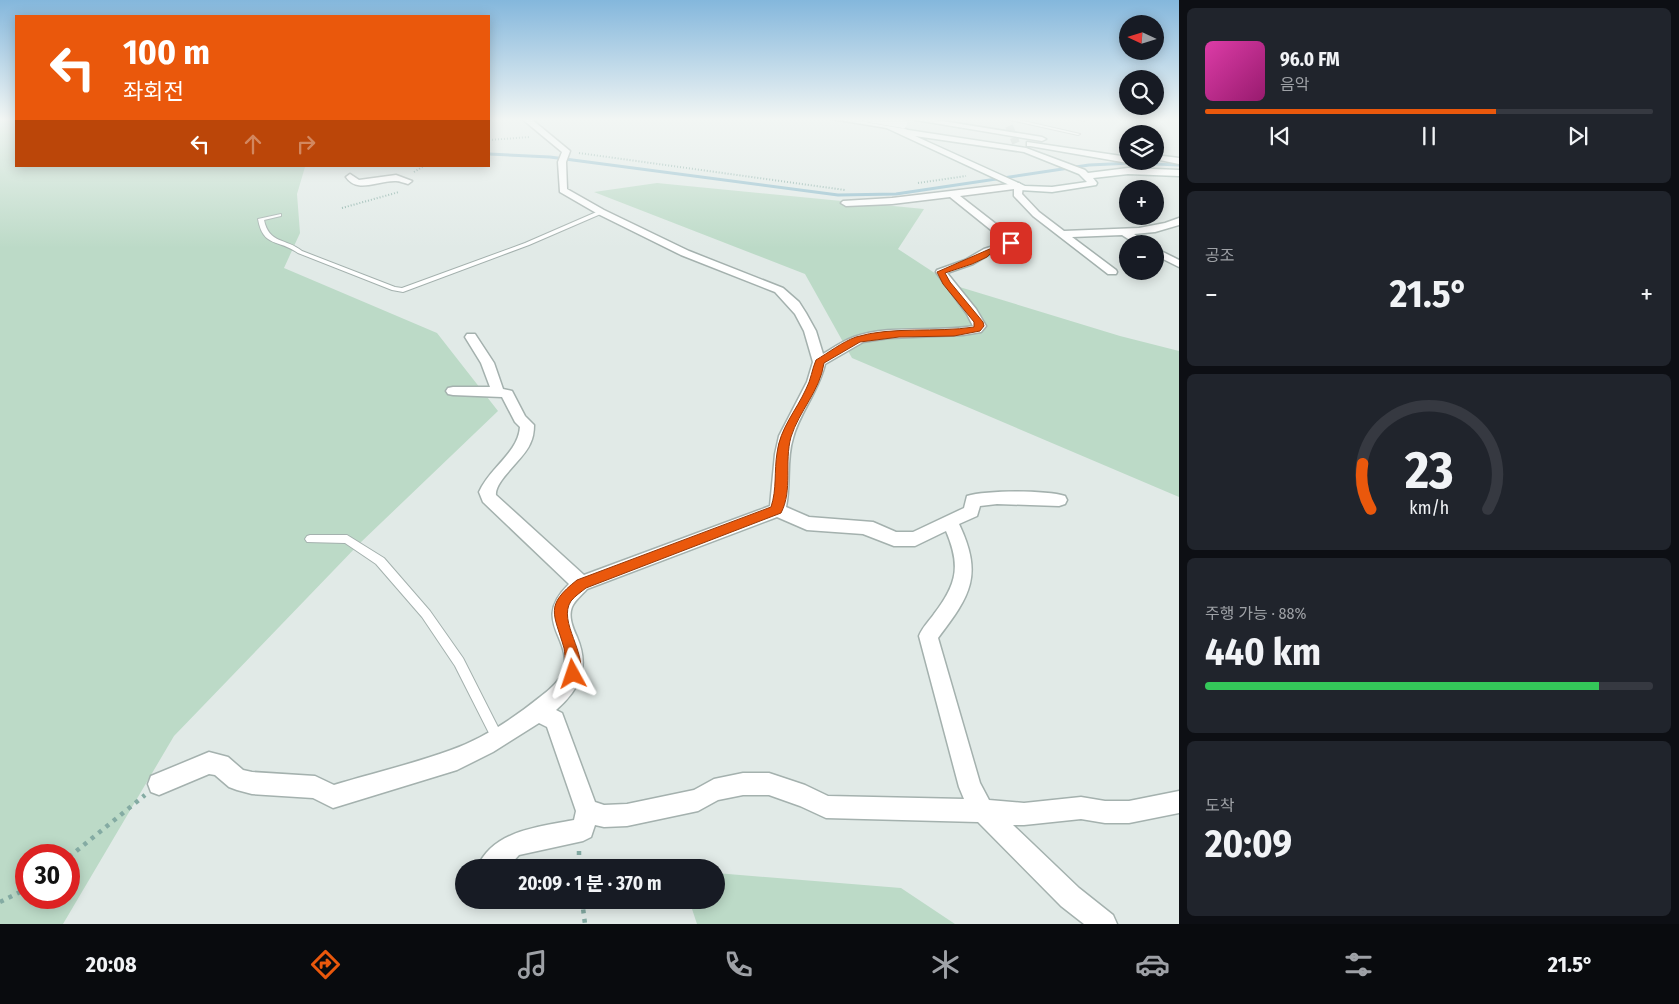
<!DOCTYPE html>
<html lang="ko">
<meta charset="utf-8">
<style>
:root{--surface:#171b24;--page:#20242c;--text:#f1f3f6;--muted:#9ea1a6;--line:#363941;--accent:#ea580c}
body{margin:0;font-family:"Fira Sans Condensed","Noto Sans KR",sans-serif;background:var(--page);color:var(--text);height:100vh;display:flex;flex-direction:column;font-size:19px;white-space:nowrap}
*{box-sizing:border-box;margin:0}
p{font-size:16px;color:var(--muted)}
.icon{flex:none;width:28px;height:28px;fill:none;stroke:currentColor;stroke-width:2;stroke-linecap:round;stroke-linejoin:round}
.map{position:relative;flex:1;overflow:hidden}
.side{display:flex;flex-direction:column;gap:8px;padding:8px;background:#0d0f14;width:500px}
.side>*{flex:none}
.top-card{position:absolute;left:15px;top:15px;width:475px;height:152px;border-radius:0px;box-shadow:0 2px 12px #0003;background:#ea580c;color:#fff;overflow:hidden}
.needle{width:32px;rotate:274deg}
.tools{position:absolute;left:1119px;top:15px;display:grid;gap:10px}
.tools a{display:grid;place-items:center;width:45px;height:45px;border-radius:50%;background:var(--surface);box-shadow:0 2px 12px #0003;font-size:25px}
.speed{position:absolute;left:15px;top:844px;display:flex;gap:10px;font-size:25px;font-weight:700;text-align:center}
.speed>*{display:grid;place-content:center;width:65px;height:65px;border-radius:50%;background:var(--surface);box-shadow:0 2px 12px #0003;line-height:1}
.speed .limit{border:8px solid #d22;background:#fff;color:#111}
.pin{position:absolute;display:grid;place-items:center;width:42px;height:42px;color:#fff;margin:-21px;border-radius:10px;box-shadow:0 2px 8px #0006}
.me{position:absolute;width:55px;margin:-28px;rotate:355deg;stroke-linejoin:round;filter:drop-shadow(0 0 4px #0008)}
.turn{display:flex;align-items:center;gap:18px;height:105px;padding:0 25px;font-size:22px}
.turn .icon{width:65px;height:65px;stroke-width:2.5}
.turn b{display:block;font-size:35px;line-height:42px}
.lanes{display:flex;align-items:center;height:48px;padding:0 25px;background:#0003;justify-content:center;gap:25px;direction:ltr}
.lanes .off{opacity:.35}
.big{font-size:38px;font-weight:700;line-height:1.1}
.side .widget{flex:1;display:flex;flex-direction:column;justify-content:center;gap:8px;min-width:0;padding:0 18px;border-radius:8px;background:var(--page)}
.side .dial{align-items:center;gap:0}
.dial svg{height:130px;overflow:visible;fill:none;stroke:var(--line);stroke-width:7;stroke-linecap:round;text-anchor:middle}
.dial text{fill:var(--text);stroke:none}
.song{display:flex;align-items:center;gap:15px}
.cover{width:60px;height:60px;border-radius:8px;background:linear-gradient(135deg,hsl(320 70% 55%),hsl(320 70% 35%))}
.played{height:5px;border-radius:2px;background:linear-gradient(90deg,var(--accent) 65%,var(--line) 65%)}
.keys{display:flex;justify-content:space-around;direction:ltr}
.heat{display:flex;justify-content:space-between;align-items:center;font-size:28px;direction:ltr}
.charge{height:8px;border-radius:4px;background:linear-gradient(90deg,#34c759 88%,var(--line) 0)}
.trip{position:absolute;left:455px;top:859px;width:270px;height:50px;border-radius:25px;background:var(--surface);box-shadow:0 2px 12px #0003;font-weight:700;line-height:50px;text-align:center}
.tab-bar{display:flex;height:80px;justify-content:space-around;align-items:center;background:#090b0e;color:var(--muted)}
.tab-bar .icon{width:35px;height:35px}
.tab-bar .current{color:var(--accent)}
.tab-bar b{font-size:22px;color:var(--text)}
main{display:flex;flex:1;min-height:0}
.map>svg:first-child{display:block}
.green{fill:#bcdac7;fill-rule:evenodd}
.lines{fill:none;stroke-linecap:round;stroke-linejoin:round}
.stream{stroke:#8ebbcb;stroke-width:3}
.street-tunnel{stroke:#bbc7c3;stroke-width:8;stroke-dasharray:8 4.5;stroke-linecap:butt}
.lane-casing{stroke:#a4b1ae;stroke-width:2}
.street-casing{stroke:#a4b1ae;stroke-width:3}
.secondary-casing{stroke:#a1b5b0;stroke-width:3}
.path-far1{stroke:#84aba3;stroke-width:2;stroke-dasharray:1 2;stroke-linecap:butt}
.path{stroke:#84aba3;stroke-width:4.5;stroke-dasharray:4 5.5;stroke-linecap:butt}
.lane{fill:#fff;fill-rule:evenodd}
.street{fill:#fff;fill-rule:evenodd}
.secondary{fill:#fff;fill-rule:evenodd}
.secondary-bridge-casing{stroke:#a1b5b0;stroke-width:9;stroke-linecap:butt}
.secondary-bridge{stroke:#fff;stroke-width:8}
.route{fill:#ea580c;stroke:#983908}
</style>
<main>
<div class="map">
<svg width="1179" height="924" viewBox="0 0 1179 924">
<rect width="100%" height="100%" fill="#e1eae7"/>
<path class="green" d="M0 118H16V166H312L305 167 297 194 300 233 284 268 437 333 498 411 359 544 174 736 63 924H0ZM26 855H69V898H26Z
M657 183 924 209 898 249 953 285 1120 336 1179 351V497L852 358 805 274 594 192Z
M716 873 901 888 955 924H697L689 900H716Z"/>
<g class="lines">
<path class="stream" d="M489 154 550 157 838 195 896 194 1089 165 1132 163 1179 165"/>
<path class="street-tunnel" d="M1009 126 1016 143"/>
<g class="lane-casing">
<path id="lane" d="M1001 118H1010L1080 134 1078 135Z
M601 210 604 212 603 213 529 245 403 292 392 290 298 253C279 239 263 248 258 219L281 214V216L264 220C269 244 286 238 302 251L395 287 402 288 525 243Z
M310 535H347L384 558 430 611 463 658 501 733 503 737 501 741 497 743 493 741 455 666 422 617 376 564 345 543 307 542 305 539 307 536Z"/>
</g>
<g class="street-casing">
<path id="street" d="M521 118H530L570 151 566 162 567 189 604 210 689 251 783 288 799 302 806 313 816 331 823 354C833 348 843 341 854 337 891 324 934 333 973 326L967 314 936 272 937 270 965 260 984 249 1006 242 950 197 892 204 846 206 841 203 843 201 892 198 1019 183 1023 186 1022 194 1039 212 1064 231 1139 228 1165 223 1179 218V225L1155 232 1134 234 1148 244H1136L1122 235 1072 237 1116 270 1117 272 1116 274H1108L1033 216 1014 196V189L960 196 1014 238 1016 243 1012 247 992 253 973 264 947 273 976 309 986 326 981 332 963 335 889 338 863 342 825 364C819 391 800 412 793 438 786 460 791 484 786 507L809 517 873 522 896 532H913L964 508 967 496C986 490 1047 490 1065 496L1067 500 1065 504 1059 506 997 504 980 506 977 516 959 524C983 575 971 595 938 638L980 783 989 800 1024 803 1081 797 1105 801H1129L1179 791V813L1129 823H1105L1081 819 1024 825H1013L1079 888 1113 915 1117 924H1084L1061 906 978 822 826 818 800 806 769 795H743L718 800 698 811 627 826 604 827 595 825 591 837 583 841 519 855 507 868H477C493 830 539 827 574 820L576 811 547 727 539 723 493 752 457 770 333 808 313 798 252 794 237 790 229 787 215 775 209 774 159 795 151 792 148 784 151 776 209 752 228 757 243 770 252 772 315 776 334 785C373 773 413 764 451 750 482 739 514 718 540 697 548 691 559 682 563 672 574 638 530 622 569 584L483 502 479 492C490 467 518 453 520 427L515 422 502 397 453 395 448 394 446 391 448 388 453 387H490L481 363 465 337 467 334H475L494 363 503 389 512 391 525 416 534 425C534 432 533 438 530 444 524 459 494 481 496 495L584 575 770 506 775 454 779 436 807 382 813 362 804 331 795 314 775 292 681 255 598 214 560 192 558 162 562 152ZM777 517 807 530 863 534 894 546H915L946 531C961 566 957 584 934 614 929 621 922 628 919 636L959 787 964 799 828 796 805 785 769 773H743L714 779 694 790 627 804 604 805 595 802 562 713 556 710C580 689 590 668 577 637 573 628 568 617 572 607 575 600 582 595 587 589Z
M826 118H848L887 124 891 126 887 128Z
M350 174 359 180 396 175 412 181 408 184C404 183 400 181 396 181 379 180 357 194 346 177Z
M1155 248 1179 260V267L1155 255Z"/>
</g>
<g class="secondary-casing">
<path id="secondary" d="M865 118H876L908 130 1026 148 1085 170 1088 173 1128 168 1179 170V176L1128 174 1093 178 1097 183 1096 185 1052 192 1020 190ZM915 136 1024 152 1079 174 1087 182 1052 187 1025 186Z
M904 118H924L1042 137 1046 139 1042 141Z
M1027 142 1128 157V161H1131L1128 163 1030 146H1027Z
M1155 155 1179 158V164L1155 159Z"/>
</g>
<path class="path-far1" d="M1072 118 1085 121 1092 118
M489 140 530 137
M579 153 845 190
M414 172 424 166
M918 183 966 176
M342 208 399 192"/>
<path class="path" d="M579 851V868
M69 857 145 795
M582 900 585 924
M0 902 26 889"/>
<use href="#lane" class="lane"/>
<use href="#street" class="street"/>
<use href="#secondary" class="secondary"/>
<g class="secondary-bridge-casing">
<path id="secondary-bridge" d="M868 118 903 124"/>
</g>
<use href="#secondary-bridge" class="secondary-bridge"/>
</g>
<linearGradient id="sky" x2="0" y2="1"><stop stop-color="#84b7dc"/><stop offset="0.48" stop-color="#f2f6f4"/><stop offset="1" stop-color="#f2f6f4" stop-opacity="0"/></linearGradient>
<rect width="1179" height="248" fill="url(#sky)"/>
<path class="route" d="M1008 241 1015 243 991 253 987 257 972 264 945 273 950 282 983 322 984 326 980 331 954 336 899 337 860 342 824 363C820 391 799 411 791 437 784 462 793 490 781 513L586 588C581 592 575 596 571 601 557 622 589 654 579 679L573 681 568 679C564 669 566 658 564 648 554 613 544 606 577 580L771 507C777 489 774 471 777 453 780 428 796 411 806 389 811 380 812 369 816 360 828 353 842 342 856 337 891 326 937 333 974 327V322L943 284 937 272Z"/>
</svg>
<div class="tools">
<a><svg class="needle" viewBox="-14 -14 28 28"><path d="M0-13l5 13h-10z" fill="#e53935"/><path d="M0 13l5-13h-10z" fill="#9ea1a6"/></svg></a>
<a><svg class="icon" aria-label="search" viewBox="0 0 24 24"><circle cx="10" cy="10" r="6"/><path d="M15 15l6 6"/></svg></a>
<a><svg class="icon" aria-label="layers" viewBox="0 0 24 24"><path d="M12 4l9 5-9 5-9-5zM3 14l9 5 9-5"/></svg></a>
<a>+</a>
<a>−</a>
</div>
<div class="speed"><div class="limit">30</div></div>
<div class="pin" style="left:1011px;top:243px;background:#d93025"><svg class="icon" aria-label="arrive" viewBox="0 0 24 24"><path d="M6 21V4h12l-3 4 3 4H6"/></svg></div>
<svg class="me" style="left:573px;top:674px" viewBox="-20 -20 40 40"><path d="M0-17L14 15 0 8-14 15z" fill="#ea580c" stroke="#fff" stroke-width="4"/></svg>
<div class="trip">20:09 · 1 분 · 370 m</div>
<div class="top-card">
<div class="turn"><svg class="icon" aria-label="left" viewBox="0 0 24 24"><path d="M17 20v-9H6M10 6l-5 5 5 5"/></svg><div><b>100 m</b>좌회전</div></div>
<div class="lanes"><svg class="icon" aria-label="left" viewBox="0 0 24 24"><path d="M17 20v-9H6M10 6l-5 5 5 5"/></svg><svg class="icon off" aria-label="ahead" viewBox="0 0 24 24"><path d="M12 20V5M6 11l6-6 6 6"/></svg><svg class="icon off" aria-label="right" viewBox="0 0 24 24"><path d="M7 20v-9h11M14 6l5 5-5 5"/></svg></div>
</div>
</div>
<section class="side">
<div class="widget">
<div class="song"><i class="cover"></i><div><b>96.0 FM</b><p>음악</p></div></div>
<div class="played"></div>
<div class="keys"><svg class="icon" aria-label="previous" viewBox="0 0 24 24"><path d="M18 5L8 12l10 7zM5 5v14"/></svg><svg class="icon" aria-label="pause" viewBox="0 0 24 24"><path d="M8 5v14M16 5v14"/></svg><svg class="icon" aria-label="next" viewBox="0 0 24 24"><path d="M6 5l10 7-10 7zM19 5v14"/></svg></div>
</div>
<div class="widget"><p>공조</p>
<div class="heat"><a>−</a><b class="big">21.5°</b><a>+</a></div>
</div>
<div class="widget dial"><svg viewBox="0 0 100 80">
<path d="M14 69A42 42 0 1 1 86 69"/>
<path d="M14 69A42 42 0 0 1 9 41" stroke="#ea580c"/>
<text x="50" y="56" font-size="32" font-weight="700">23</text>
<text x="50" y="72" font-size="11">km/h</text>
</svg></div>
<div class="widget"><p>주행 가능 · 88%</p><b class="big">440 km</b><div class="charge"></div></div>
<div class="widget"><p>도착</p><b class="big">20:09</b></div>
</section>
</main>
<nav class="tab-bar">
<b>20:08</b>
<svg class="icon current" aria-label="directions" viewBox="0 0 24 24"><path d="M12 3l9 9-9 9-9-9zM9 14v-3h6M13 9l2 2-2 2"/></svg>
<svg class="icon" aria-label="music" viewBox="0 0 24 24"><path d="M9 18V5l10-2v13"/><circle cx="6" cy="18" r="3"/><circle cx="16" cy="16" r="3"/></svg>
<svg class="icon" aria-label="phone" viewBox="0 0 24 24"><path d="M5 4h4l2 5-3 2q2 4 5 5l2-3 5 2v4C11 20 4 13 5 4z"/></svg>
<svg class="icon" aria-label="climate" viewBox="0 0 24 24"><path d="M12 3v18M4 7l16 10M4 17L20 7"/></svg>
<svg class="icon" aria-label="car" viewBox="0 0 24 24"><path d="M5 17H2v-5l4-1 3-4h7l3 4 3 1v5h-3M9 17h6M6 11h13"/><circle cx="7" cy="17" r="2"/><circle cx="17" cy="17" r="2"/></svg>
<svg class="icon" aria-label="filters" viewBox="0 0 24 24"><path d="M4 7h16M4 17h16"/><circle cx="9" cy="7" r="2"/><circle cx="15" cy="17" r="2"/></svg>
<b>21.5°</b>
</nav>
